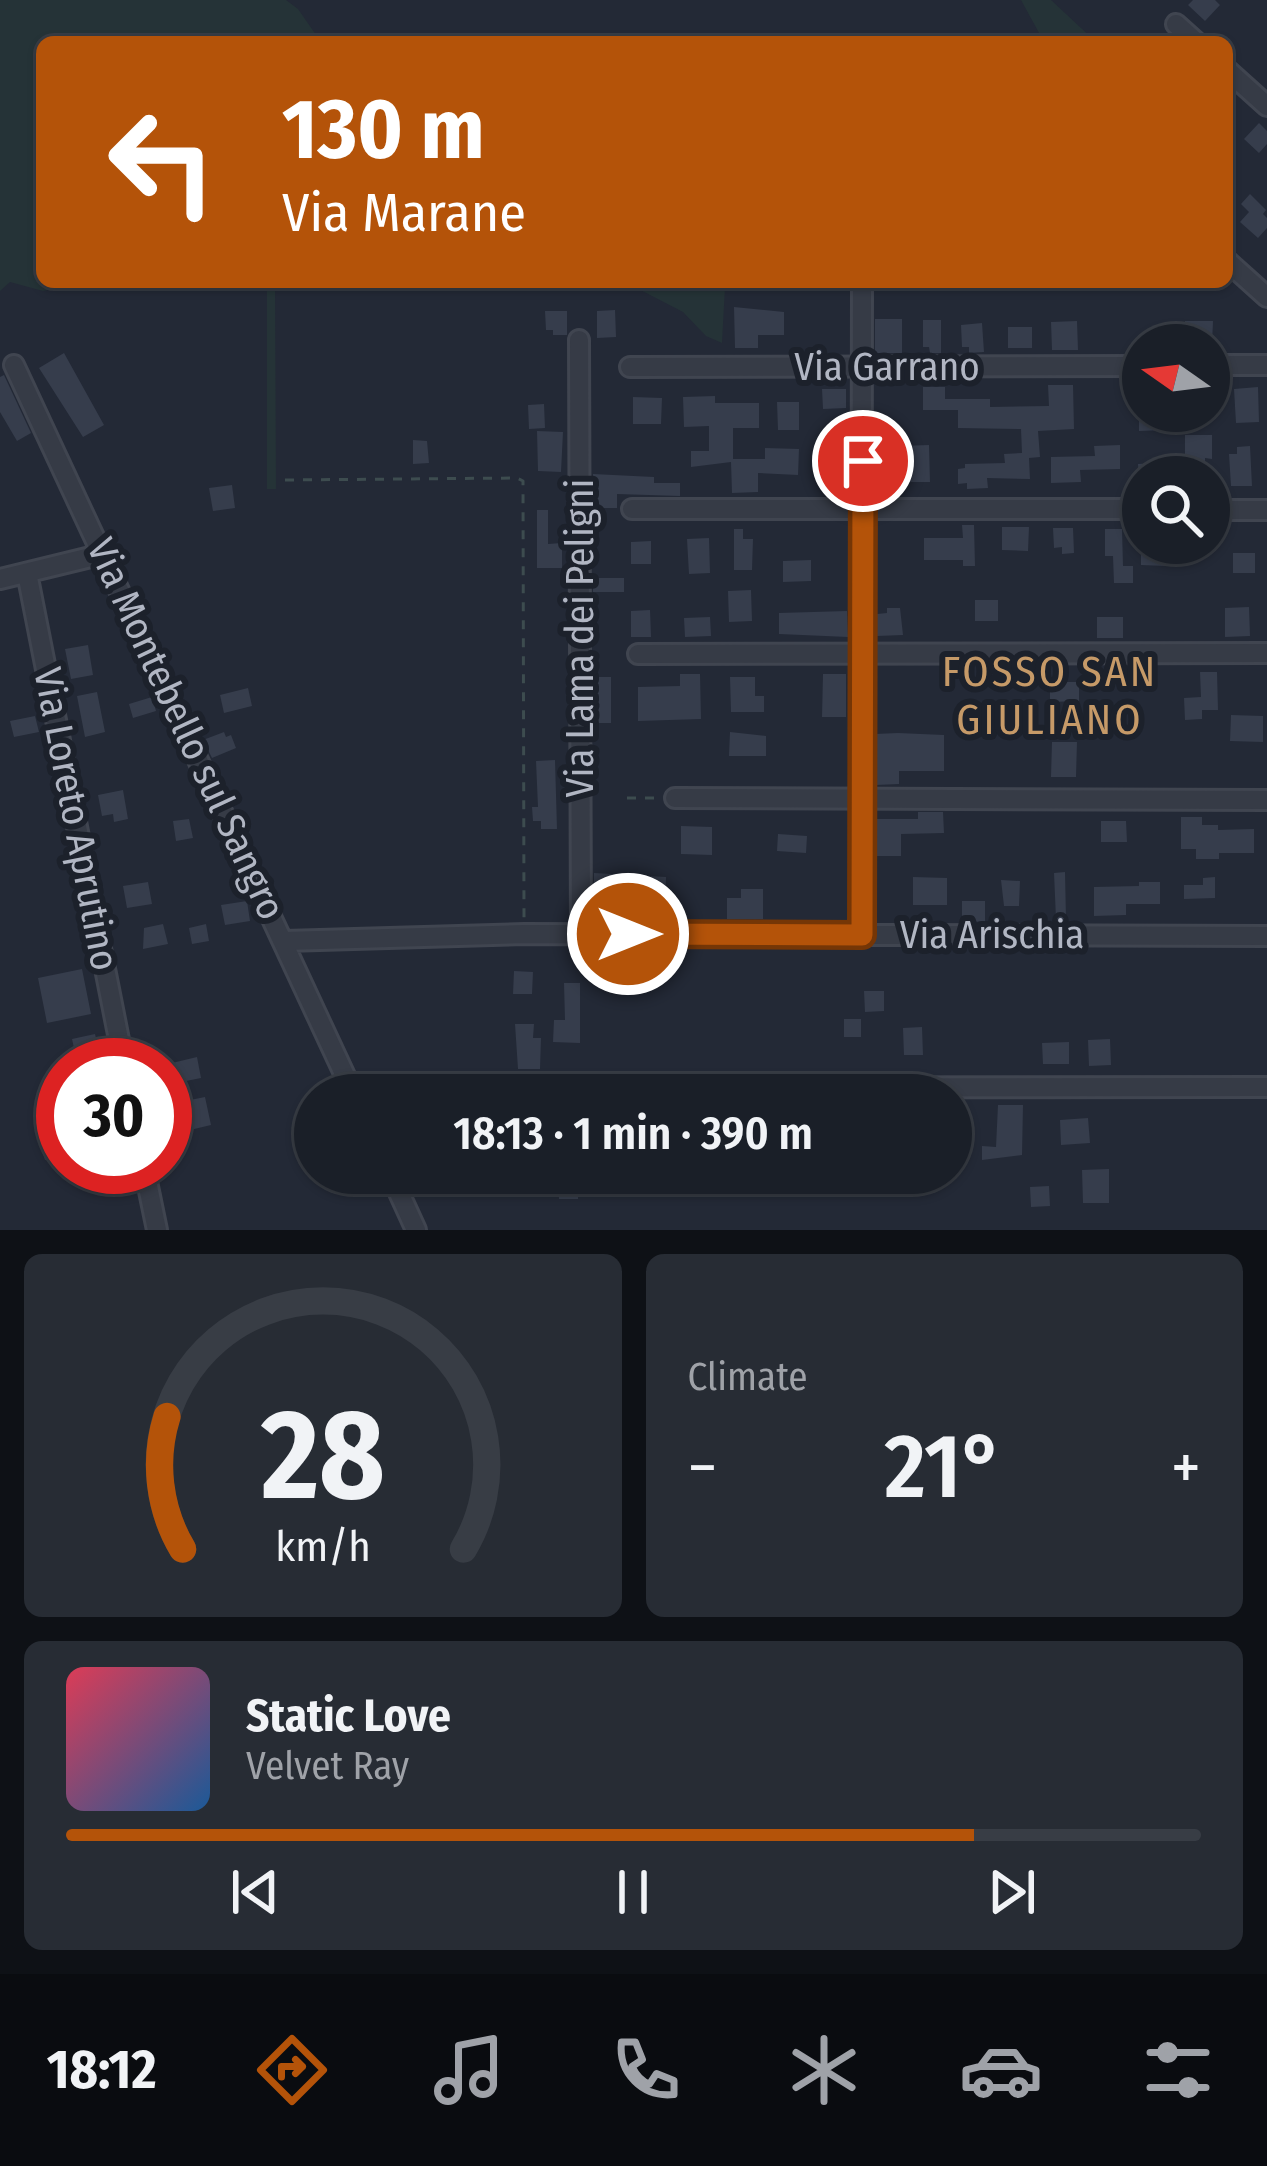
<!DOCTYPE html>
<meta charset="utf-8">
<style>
:root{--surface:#1a1f28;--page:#272c34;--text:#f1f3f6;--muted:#9fa2a8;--line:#383d45;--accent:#b45309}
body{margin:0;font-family:"Fira Sans Condensed",sans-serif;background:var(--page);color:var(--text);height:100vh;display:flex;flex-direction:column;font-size:45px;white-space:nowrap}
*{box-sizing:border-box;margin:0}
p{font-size:39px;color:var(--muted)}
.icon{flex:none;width:66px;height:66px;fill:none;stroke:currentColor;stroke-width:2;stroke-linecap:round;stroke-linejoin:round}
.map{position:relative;height:1230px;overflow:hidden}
.panel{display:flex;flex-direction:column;gap:24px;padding:24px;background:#0e1116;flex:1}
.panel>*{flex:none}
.hud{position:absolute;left:36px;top:36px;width:1197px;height:252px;border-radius:18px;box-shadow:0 3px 9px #0004,0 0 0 3px var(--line);background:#b45309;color:#fff;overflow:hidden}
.needle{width:78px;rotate:284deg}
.controls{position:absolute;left:1122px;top:324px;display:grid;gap:24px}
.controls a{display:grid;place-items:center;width:108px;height:108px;border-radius:50%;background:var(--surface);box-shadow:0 3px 9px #0004,0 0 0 3px var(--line);font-size:60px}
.speed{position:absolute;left:36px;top:1038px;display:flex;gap:24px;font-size:60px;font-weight:700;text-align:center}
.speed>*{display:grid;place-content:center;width:156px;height:156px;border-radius:50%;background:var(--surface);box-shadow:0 3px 9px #0004,0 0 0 3px var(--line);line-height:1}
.speed .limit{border:18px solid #d22;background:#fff;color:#111}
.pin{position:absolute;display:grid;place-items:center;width:102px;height:102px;color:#fff;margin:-51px;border:6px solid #fff;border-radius:50%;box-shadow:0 3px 12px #0007}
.me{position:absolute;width:132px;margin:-66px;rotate:90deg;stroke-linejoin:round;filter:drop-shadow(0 0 9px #0008)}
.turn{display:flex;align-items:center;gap:42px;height:252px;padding:0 48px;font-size:54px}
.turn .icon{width:156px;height:156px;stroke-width:2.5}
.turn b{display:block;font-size:84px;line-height:102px}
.big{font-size:90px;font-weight:600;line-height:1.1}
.panel .tile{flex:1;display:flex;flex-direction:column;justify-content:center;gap:18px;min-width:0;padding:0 42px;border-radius:18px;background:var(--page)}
.panel .dial{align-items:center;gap:0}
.dial svg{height:312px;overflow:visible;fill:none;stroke:var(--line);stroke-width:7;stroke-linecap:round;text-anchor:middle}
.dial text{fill:var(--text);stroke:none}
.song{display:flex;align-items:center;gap:36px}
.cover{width:144px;height:144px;border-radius:18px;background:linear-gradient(135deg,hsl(350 70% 55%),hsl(210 70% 35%))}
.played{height:12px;border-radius:6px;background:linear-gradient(90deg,var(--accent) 80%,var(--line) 80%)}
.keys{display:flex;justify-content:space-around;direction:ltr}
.heat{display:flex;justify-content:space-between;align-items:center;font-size:66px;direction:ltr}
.panel .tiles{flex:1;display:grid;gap:24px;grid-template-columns:1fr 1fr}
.tile:last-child{grid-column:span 2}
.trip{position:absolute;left:294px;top:1074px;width:678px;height:120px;border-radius:60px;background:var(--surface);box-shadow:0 3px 9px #0004,0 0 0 3px var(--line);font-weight:600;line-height:120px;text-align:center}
.tabs{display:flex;height:192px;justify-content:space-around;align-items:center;background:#0a0c10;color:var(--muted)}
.tabs .icon{width:84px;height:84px}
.tabs .on{color:var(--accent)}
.tabs b{font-size:54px;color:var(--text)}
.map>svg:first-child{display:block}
.green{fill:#253337}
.building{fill:#363d4c}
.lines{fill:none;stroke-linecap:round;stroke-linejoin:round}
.minor-casing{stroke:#404550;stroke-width:24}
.path{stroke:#3d4c4f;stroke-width:3;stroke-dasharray:9 9;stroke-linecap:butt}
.minor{stroke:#363b46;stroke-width:18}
.route-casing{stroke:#753606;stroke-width:30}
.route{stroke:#b45309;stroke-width:21}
.labels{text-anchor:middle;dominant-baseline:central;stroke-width:12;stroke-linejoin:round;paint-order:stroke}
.street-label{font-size:39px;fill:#b1b6c3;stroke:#1c212b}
.neighbourhood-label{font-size:42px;letter-spacing:3px;fill:#c69a68;stroke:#1c212b}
</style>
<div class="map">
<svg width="1267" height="1230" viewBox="0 0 1267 1230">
<rect width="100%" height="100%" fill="#232936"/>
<path class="green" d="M0 0H286L298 9 321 42H277L274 38 273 42H42V282H88L43 291 10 282 0 291Z
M1021 0H1051L1096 42H1044Z
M267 282H275L276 489H267Z
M625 282H712L725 287 722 343 706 336 683 312Z"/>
<path class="building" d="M1193 0H1215L1220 5 1205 21 1188 5Z
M1259 123 1267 131V144L1259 153 1244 139Z
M1250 194 1266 210 1263 214 1267 218V228L1258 238 1240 222 1249 212 1241 204Z
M734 307 784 312V335H758V348H735Z
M615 310 616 337 597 338V311Z
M545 311H567V335H553V330H546Z
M875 319H902V353H875Z
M923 320H941V353H930L929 347H923Z
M1077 321 1078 350H1052L1051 322Z
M1185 321H1213L1212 345H1185Z
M982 323 984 352 969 353V347H962L961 325Z
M1008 327H1032V348H1008Z
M64 353 104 425 83 437 39 368Z
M4 375 31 433 17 441 0 412V377Z
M1048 385H1073L1074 429 1038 431 1040 457 1029 458 1030 479 987 478 988 488 967 489V483L958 484V469L965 468V464L1005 463 1004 454 1022 453 1021 429 958 428V410H923V387H945V399H990V407L1049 406Z
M1258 387 1259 422 1236 423 1234 389Z
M822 389H846V408L823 409Z
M715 396V403H759V428H733V459H765V448L799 449 798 475 758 473V492L732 493 731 462 691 467V451H709V426L684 427 683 397Z
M633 397 662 398 661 424H633Z
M777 402H799V430H778Z
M544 404 545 428 529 429 528 405Z
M1139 411H1166L1167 430 1139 431Z
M537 431 563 432 561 472 538 471Z
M1185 435H1212V459L1205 458V477H1185Z
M413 440 427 441 429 463 413 464Z
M929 445 930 482H900V446Z
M1120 445V469L1080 470 1081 482 1051 483V457L1095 456 1094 446Z
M1250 446 1252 486H1231L1229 454H1237V447Z
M839 463 843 467 844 495 825 496 820 468H826V464Z
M1162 463 1163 477H1139L1138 464Z
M593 474 654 477V483H680V496L617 494V508H593Z
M232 485 235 508 213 511 209 488Z
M537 510H548V544L562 543V568H537Z
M962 525H974L975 566H963V560H924V538H963Z
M1002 527H1029L1028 551 1002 550Z
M1053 528H1073L1074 553 1062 554V547L1054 548Z
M734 529H743V539H753L752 570H734Z
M1105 529H1122L1123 566H1133V583H1114L1113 556H1105Z
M709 538 710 573 689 574 687 539Z
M651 541V564H631V542Z
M1141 543H1166V566L1141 565Z
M1233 553H1255V573H1233Z
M811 560V581L783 582V561Z
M593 578H624V592H593Z
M751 590 752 621 729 622 728 591Z
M975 600H998V621H975Z
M1249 607 1250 636 1225 637V608Z
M887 608H900L903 635 877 636V614L887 613Z
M650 610 651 637H631V611Z
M847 611 848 637 779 634V613Z
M710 617 711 636 685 637 684 618Z
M1097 617H1123V638H1097Z
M88 645 93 675 71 679 65 649Z
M1200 672H1217L1218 710H1202V719L1185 720 1184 698 1201 697Z
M680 674H700L701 719 638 721V687L680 686Z
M823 674H846V717H822Z
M594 677H611V723H594Z
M730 677H755V696H764V712H731Z
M1050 682H1079V701L1050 702Z
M248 688 252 706 224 713 220 695Z
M97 692 105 732 85 737 77 696Z
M152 697 156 711 133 718 129 704Z
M1231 715 1263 716V742L1230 741Z
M35 716 39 732 14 737 10 721Z
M224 732 226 737 231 735 236 748 212 758 203 740Z
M730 732 766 736V756H729Z
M898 733 944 735V771H899V784L876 785 875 734Z
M1052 742H1077L1076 777H1051Z
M555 760 557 829H541V821H533L532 807H538L536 761Z
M123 790 128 819 114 822 113 814 102 816 98 795Z
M918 812H943L944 833 901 834V856H877V819H918Z
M1181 817H1202V825H1218V830L1254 829V853H1219V859H1196V849H1181Z
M189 819 193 838 176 841 173 821Z
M1101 821H1126L1127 842H1101Z
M681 826 712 827V855L681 854Z
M778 834 807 836 806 853 777 851Z
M1065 872 1066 919H1056L1054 873Z
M594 873 666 877 665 918 594 921Z
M913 877 947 878V905H913Z
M1215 877V898L1184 899V885H1203V878Z
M1001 880 1020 881 1019 906H1004Z
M148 882 152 904 127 908 123 886Z
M1139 882H1160V904H1126V915L1094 916V887L1139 886Z
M741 889H763V919H727V898H741Z
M247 901 250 921 225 925 221 905Z
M962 901H985V922L962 921Z
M163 924 168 944 143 949 144 928Z
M206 924 209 941 192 944 189 928Z
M82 969 91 1014 47 1023 38 978Z
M514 971 533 972 532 994H513Z
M564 983H580V1043L553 1042 554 1020H565Z
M864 991H884V1011L865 1012Z
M844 1019H861V1037H844Z
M515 1024H534L533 1038H541L540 1069H518Z
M922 1027 923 1055H904L903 1028Z
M95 1034 99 1051 76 1057 72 1039Z
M1110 1039 1111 1065 1089 1066 1088 1040Z
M1069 1042V1064H1043L1042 1043Z
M197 1057 201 1078 176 1083 172 1063Z
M205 1097 211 1125 190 1130 185 1101Z
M998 1105H1023L1022 1155 982 1160V1146L996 1147Z
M1088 1118 1090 1143 1061 1145 1060 1120Z
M56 1129 61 1158 45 1160 36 1133Z
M1109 1169V1203H1083L1082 1170Z
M613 1173H633V1187H613Z
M652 1173H672V1191H652Z
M578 1178V1199H559L558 1179Z
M1049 1186 1050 1206 1031 1207 1030 1187Z"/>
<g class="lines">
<g class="minor-casing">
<path id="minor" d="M1176 24 1196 42
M1227 70 1267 106
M1227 261 1267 297
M579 340 581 935
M14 365 354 1095
M1209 365H1267
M630 367 1143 366
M632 509H1143
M1209 510H1267
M27 573 124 1065
M0 579 103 554
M638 654 1267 653
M675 798 1267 800
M861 935 862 282
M285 941 524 934 1267 936
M351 1088 1267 1087
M144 1167 157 1230
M390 1173 416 1230"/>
</g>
<path class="path" d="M285 480 517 478 523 481 524 920
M627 798H662"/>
<use href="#minor" class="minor"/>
</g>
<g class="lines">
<g class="route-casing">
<path id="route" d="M628 934 862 935 863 461"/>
</g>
<use href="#route" class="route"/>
</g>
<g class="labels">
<g class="street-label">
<text x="887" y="367">Via Garrano</text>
<text transform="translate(580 638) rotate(-90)">Via Lama dei Peligni</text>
<text transform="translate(186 729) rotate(65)">Via Montebello sul Sangro</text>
<text transform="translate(76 819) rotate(79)">Via Loreto Aprutino</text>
<text x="992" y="935">Via Arischia</text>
</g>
<g class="neighbourhood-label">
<text x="1050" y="672">FOSSO SAN<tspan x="1050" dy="48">GIULIANO</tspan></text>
</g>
</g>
</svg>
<div class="controls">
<a><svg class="needle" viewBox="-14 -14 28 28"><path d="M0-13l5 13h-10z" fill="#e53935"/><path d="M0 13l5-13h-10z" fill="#9fa2a8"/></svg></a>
<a><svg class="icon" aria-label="search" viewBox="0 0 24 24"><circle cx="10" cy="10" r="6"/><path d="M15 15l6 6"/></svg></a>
</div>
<div class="speed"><div class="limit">30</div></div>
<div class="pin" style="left:863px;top:461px;background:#d93025"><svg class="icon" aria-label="arrive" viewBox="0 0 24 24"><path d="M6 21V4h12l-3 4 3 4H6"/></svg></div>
<svg class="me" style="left:628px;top:934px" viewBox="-20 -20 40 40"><circle r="17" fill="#b45309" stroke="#fff" stroke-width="3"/><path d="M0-11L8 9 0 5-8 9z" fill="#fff"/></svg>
<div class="trip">18:13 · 1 min · 390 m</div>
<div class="hud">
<div class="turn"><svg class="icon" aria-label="left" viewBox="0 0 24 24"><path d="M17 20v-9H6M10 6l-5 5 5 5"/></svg><div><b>130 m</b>Via Marane</div></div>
</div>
</div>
<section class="panel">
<div class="tiles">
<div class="tile dial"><svg viewBox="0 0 100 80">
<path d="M14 69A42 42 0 1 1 86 69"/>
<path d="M14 69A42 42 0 0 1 10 35" stroke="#b45309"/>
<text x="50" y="56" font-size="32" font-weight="700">28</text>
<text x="50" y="72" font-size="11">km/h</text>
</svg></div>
<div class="tile"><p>Climate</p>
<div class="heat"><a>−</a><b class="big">21°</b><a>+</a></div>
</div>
<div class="tile">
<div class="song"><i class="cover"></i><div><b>Static Love</b><p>Velvet Ray</p></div></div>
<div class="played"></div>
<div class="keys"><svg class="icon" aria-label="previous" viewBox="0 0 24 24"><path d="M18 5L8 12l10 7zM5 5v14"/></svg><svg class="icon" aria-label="pause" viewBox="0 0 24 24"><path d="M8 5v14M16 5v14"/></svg><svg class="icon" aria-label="next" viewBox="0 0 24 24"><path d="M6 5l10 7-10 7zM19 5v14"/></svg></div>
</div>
</div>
</section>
<nav class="tabs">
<b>18:12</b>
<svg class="icon on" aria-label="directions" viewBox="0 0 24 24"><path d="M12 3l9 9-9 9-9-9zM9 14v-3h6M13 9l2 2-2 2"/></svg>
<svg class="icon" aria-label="music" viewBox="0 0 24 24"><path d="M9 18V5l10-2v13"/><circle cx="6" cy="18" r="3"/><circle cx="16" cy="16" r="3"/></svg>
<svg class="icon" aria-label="phone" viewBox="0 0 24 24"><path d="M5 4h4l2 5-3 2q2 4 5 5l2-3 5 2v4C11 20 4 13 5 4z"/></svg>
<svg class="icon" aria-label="climate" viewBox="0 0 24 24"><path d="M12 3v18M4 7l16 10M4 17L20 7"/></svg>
<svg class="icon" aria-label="car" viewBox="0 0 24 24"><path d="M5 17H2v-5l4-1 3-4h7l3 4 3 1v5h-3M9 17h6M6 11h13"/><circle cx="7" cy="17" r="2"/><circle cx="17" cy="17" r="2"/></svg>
<svg class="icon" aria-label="filters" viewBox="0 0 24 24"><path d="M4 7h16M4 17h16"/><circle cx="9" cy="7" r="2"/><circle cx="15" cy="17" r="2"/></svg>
</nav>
